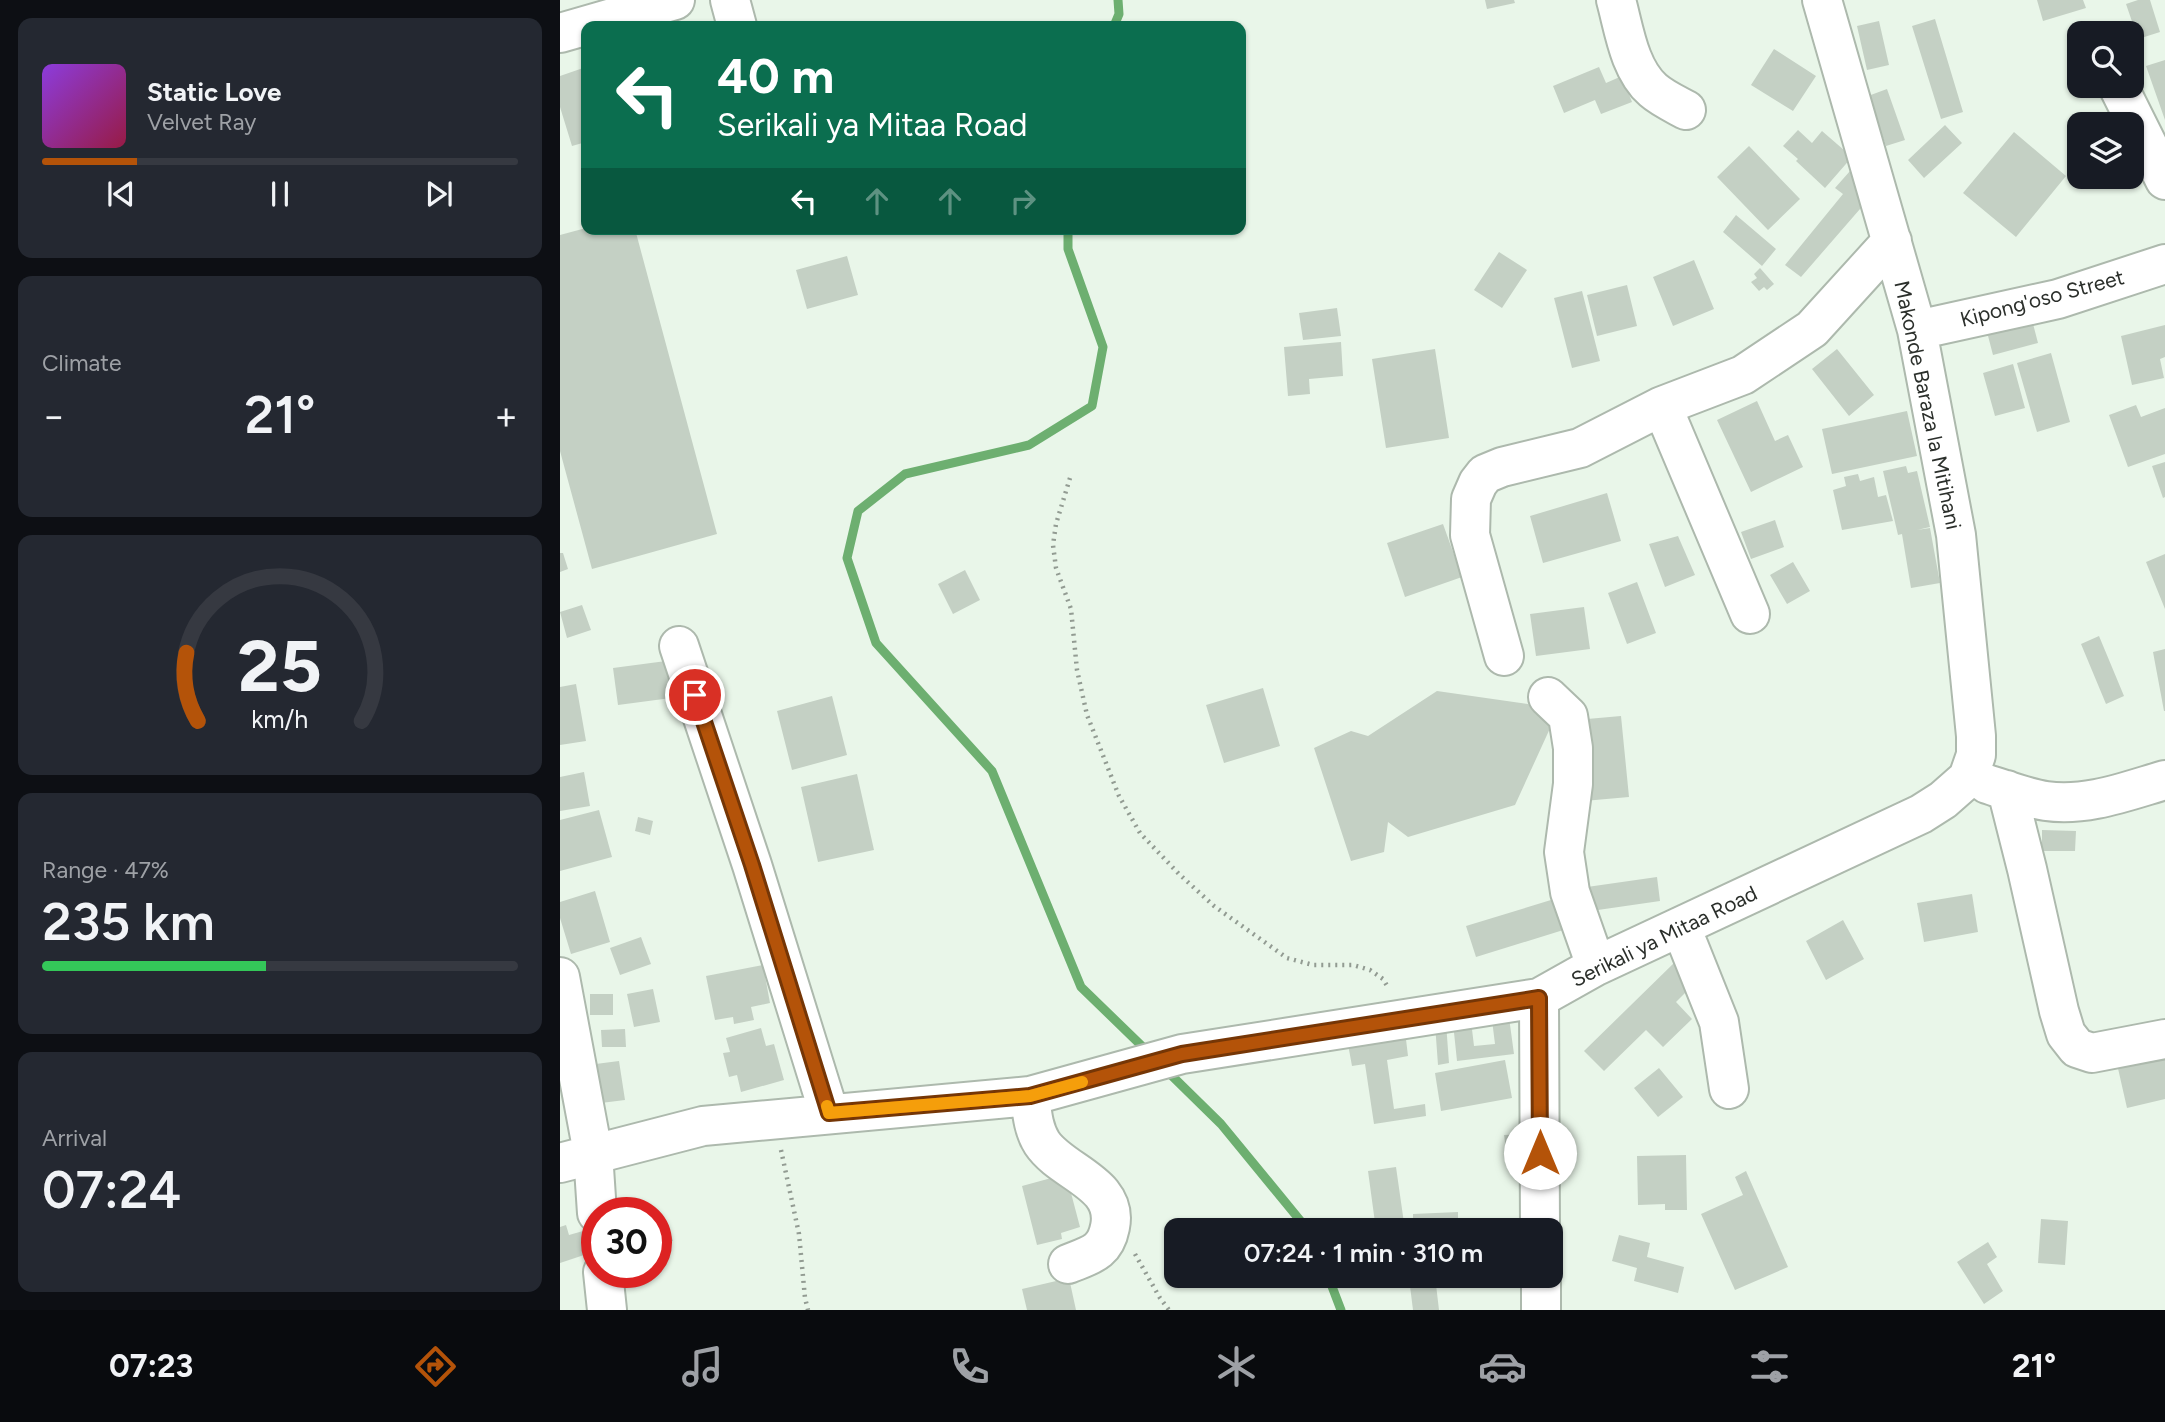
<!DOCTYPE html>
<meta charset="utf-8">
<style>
:root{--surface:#171b24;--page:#242831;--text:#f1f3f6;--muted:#9ea1a6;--line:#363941;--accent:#b45309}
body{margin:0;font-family:Figtree,sans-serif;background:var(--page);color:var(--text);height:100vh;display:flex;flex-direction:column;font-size:26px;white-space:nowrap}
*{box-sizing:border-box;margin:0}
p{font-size:23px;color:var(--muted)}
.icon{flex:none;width:38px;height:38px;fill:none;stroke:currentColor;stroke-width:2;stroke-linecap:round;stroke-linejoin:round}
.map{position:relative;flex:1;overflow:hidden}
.drawer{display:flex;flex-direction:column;gap:18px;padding:18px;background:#0d0f14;width:560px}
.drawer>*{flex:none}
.hud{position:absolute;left:21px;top:21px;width:665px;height:214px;border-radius:14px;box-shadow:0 2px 5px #0004;background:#0b6e4f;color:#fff;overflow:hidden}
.fabs{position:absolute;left:1507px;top:21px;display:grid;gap:14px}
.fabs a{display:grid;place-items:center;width:77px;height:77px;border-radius:14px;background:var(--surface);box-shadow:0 2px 5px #0004;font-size:35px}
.speed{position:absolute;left:21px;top:1197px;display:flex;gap:14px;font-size:35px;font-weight:700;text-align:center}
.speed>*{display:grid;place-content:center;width:91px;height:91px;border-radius:50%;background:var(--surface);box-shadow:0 2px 5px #0004;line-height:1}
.speed .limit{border:10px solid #d22;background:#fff;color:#111}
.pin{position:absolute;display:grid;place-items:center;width:60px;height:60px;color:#fff;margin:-30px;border:4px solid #fff;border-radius:50%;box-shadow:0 2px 7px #0007}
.me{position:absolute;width:77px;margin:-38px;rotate:0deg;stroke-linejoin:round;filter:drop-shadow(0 0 5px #0008)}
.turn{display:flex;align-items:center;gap:24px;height:147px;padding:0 21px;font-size:32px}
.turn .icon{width:91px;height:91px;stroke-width:2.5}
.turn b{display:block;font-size:49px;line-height:60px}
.lanes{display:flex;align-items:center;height:66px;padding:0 21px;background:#0003;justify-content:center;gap:35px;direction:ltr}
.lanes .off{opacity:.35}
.big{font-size:52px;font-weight:600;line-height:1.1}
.drawer .card{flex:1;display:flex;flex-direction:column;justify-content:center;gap:10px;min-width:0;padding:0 24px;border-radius:14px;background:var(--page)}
.drawer .dial{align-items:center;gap:0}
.dial svg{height:182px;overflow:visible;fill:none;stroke:var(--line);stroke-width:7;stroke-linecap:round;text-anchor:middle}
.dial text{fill:var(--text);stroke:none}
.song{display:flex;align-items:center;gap:21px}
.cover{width:84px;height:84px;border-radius:10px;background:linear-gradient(135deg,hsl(270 70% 55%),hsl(340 70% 35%))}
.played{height:7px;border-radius:4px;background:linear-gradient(90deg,var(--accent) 20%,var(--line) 20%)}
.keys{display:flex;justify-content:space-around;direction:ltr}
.heat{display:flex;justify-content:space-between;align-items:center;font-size:38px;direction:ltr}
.charge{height:10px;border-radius:5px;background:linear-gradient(90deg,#34c759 47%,var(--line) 0)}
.trip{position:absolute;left:604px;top:1218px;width:399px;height:70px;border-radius:14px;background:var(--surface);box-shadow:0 2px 5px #0004;font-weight:600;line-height:70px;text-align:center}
.dock{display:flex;height:112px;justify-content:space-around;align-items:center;background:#090b0e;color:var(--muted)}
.dock .icon{width:49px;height:49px}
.dock .active{color:var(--accent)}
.dock b{font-size:32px;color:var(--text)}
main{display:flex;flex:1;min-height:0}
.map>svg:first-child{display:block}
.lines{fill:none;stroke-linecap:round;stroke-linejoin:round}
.stream{stroke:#6daf70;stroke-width:9}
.building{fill:#c4d0c4}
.minor-casing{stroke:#adb9ad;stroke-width:42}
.path{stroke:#929b92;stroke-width:4.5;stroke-dasharray:2 5;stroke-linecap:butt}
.minor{stroke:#fff;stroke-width:38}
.route-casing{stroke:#753606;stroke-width:18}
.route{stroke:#b45309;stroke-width:12}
.slow{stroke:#f59e0b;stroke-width:12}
.labels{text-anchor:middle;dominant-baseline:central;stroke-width:5;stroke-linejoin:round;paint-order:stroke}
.street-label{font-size:21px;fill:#2b2f2b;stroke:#fff}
</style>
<main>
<section class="drawer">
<div class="card">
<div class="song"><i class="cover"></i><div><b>Static Love</b><p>Velvet Ray</p></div></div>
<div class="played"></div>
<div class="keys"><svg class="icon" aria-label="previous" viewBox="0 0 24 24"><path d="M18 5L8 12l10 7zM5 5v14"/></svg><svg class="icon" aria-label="pause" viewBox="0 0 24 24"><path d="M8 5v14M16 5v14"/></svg><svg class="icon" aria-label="next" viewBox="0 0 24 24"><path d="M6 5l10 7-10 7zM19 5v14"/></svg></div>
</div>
<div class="card"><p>Climate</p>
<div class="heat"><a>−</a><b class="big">21°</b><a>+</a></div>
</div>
<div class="card dial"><svg viewBox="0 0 100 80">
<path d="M14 69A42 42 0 1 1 86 69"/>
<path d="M14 69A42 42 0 0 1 9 39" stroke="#b45309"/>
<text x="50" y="56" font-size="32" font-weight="700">25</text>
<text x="50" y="72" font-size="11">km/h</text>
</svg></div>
<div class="card"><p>Range · 47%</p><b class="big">235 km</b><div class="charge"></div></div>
<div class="card"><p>Arrival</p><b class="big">07:24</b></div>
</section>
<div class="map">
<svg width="1605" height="1310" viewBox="0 0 1605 1310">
<rect width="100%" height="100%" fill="#e9f6e9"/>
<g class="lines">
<path class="stream" d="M554 26 559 14 558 0
M508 229V249L543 347 532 406 469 445 345 474 298 511 287 558 316 643 432 771 521 987 588 1052
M606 1070 661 1124 748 1230
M768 1276 781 1310"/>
</g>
<path class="building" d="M925 0H954L955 3 927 9Z
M1477 0H1523L1526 8 1483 21Z
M1578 0H1590L1600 32 1578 39 1566 4Z
M1375 19 1403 112 1381 119 1352 26Z
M1319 21 1329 65 1307 70 1297 26Z
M1214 49 1256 76 1233 111 1191 85Z
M1605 60V120L1586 66Z
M26 67V142L12 146 0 107V76Z
M1039 67 1046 83 1062 76 1072 102 1041 114 1035 100 1004 113 993 86Z
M1327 89 1345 140 1326 146 1308 96Z
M1385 125 1402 143 1364 178 1348 160Z
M1238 130 1252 143 1262 131 1292 157 1265 188 1236 161 1238 159 1223 146Z
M1454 132 1506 176 1456 237 1403 193Z
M1189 146 1240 199 1208 230 1157 177Z
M1290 171 1313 194 1241 277 1225 265 1283 194 1275 188Z
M1176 215 1216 249 1202 266 1163 232Z
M26 228V229H75L157 534 32 569 0 451V235Z
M939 252 967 270 942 308 914 290Z
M287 256 298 295 247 309 236 270Z
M1134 260 1154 309 1113 326 1093 277Z
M1200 268 1214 284 1207 290 1204 287 1199 291 1191 282 1197 278 1194 274Z
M1067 285 1077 326 1037 336 1027 295Z
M1022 291 1040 361 1012 368 994 298Z
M777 308 781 336 743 340 739 313Z
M1472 320 1478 343 1433 355 1427 332Z
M1605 325V357L1600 359 1604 378 1572 385 1561 336Z
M781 342 783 376 749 379 750 394 728 396 724 347Z
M875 349 889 438 826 448 812 359Z
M1277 349 1314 395 1289 416 1252 369Z
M1491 353 1510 422 1477 432 1457 363Z
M1453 364 1465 408 1435 416 1423 373Z
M1197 401 1215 441 1228 435 1243 467 1191 492 1157 420Z
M1576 405 1581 417 1605 408V454L1568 467 1549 415Z
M1347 411 1357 456 1272 474 1262 429Z
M1605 462V497L1603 498 1592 466Z
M1346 466 1348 473 1357 471 1370 527 1357 530 1370 528 1380 583 1351 588 1342 534 1338 535 1323 471Z
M1298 474 1300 481 1314 477 1318 497 1326 495 1333 521 1282 530 1273 490 1286 486 1284 477Z
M1047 493 1061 541 983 563 970 516Z
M1215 520 1224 547 1191 559 1181 532Z
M883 524 902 577 845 597 827 543Z
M1118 536 1135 575 1105 587 1089 544Z
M0 553H3L8 569 0 572Z
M1605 554V609L1586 562Z
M1233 562 1250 591 1227 604 1210 575Z
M405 570 420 600 393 614 378 584Z
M1077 582 1096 633 1067 644 1048 593Z
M22 605 31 630 7 638 0 612Z
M1024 607 1030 649 976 656 970 614Z
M1539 636 1564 696 1546 704 1521 644Z
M1605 649V711H1604L1593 652Z
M106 661 111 698 58 705 53 668Z
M16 684 26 741 0 745V687Z
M703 688 720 746 664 763 646 705Z
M877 691 968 704 992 724 955 805 848 837 828 822 824 852 791 861 754 748 791 731 808 736Z
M272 696 287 755 232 770 217 711Z
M1061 716 1069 797 1024 801 1016 720Z
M24 772 30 806 0 811V777Z
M297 774 314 850 258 862 241 787Z
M39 810 52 857 0 871V820Z
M78 817 93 821 90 835 75 831Z
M1482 830 1516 831 1515 851H1482Z
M1097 877 1100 901 1024 912 1020 888Z
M35 891 50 942 11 954 0 918V902Z
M1412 894 1418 932 1364 942 1357 903Z
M1004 896 1013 927 916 957 906 926Z
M1283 920 1304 959 1266 980 1246 941Z
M81 937 91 964 60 975 50 948Z
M1115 962 1135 983 1116 1002 1132 1019 1103 1047 1086 1030 1044 1071 1024 1051Z
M203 965 210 1003 191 1007 194 1020 174 1024 173 1017 155 1020 146 976Z
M93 989 100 1022 74 1027 67 994Z
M30 994H53V1015H30Z
M948 1010 954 1054 897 1061 893 1023 911 1021 914 1046 935 1044 931 1012Z
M886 1023 889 1063 878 1065 875 1024Z
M201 1028 206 1046 214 1044 224 1080 181 1092 177 1075 169 1077 163 1053 170 1052 166 1038Z
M65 1029 66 1047H42L41 1030Z
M845 1031 848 1056 827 1060 834 1109 865 1104 866 1116 814 1124 805 1064 792 1066 787 1039Z
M1605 1053V1099L1567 1108 1557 1064Z
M945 1060 952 1098 881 1111 875 1073Z
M59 1061 65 1100 33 1104 28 1065Z
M1099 1068 1123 1097 1098 1117 1074 1088Z
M969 1134 972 1161 948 1163 944 1135Z
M1126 1155 1127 1210H1105V1204L1078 1205 1077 1156Z
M836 1167 845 1230H816L808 1171Z
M1186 1171 1228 1267 1175 1290 1141 1214 1183 1195 1175 1177Z
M506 1174 520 1227 501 1233 502 1239 477 1245 462 1186Z
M898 1212V1230H853V1214Z
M1481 1219 1508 1221 1505 1265 1478 1263Z
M107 1223 113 1241 96 1246V1227Z
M6 1225 9 1235 23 1231 30 1253 0 1263V1227Z
M1059 1235 1090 1243 1087 1257 1124 1267 1118 1293 1074 1281 1077 1268 1052 1261Z
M1428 1242 1437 1257 1427 1264 1443 1291 1424 1304 1397 1262Z
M867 1276H875L879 1310H853L849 1278Z
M509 1278 516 1310H467L462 1289Z"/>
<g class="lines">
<g class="minor-casing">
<path id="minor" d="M170 0 177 26
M1056 0C1064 29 1069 69 1093 90 1102 98 1115 104 1126 110
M1262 0 1357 330 1396 535 1416 736V755L1408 778
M0 33 115 0
M1558 86 1605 180
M1357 330 1498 299 1605 264
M1102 406 1190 614
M119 646 192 865 269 1113
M944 656 910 535 911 499 918 483 925 474 942 467 1020 448 1102 406 1183 375 1252 329 1332 241
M988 697 1008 716 1013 748V784L1004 852 1010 892 1036 966
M1427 784C1446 790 1466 798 1486 801 1526 807 1567 791 1605 780
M1447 790 1467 869 1499 1011 1506 1034 1517 1048 1532 1053 1605 1039
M1121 927 1159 1022 1169 1089
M0 977 33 1153 37 1213
M979 998 980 1230
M470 1096C472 1112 473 1129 482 1143 502 1173 559 1183 550 1227 545 1253 530 1255 508 1264
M0 1163 143 1126 470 1096 622 1054 979 998 1036 966 1361 814 1383 800 1408 778
M43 1272 47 1310
M981 1276V1310"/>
</g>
<path class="path" d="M510 478 496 524 493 545 496 568 511 609 517 670 527 715 559 796 580 833 619 874 654 906 727 958 753 965H793L810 970 823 979 829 989
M221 1150 239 1234 245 1298 248 1310
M575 1254 600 1298 609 1310"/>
<use href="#minor" class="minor"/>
</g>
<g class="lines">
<g class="route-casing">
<path id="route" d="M135 695 192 865 269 1113 470 1096 622 1054 979 998 980 1153"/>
</g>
<use href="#route" class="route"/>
<path class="slow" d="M267 1106 269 1113 470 1096 522 1082"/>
</g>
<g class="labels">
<g class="street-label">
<text transform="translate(1482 298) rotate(-15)">Kipong'oso Street</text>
<text transform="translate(1368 405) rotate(78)">Makonde Baraza la Mitihani</text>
<text transform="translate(1104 936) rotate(-26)">Serikali ya Mitaa Road</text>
</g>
</g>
</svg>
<div class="fabs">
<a><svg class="icon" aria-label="search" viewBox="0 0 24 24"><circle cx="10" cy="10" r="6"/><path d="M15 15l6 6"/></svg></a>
<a><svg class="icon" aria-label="layers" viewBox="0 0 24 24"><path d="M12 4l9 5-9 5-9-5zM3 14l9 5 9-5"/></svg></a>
</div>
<div class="speed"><div class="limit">30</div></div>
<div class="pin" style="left:135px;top:695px;background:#d93025"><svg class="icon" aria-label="arrive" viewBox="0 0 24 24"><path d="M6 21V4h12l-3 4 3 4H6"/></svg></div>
<svg class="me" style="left:980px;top:1153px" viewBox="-20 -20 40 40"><circle r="19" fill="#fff"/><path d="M0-13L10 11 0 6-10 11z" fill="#b45309"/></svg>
<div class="trip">07:24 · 1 min · 310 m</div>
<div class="hud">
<div class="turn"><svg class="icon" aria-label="left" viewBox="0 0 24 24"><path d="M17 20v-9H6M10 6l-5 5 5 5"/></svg><div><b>40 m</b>Serikali ya Mitaa Road</div></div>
<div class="lanes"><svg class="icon" aria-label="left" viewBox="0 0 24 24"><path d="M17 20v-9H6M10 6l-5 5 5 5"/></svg><svg class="icon off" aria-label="ahead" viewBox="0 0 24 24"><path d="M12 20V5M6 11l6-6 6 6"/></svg><svg class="icon off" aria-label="ahead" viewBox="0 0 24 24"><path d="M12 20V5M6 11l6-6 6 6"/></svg><svg class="icon off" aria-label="right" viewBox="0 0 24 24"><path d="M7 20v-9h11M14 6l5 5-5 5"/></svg></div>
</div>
</div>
</main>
<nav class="dock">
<b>07:23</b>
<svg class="icon active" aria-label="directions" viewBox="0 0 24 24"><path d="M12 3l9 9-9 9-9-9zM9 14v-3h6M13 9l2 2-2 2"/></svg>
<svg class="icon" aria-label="music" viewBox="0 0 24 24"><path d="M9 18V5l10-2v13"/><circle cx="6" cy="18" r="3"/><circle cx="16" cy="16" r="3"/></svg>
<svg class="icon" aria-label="phone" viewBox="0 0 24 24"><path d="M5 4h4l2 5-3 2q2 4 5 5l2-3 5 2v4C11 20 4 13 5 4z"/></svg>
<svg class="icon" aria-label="climate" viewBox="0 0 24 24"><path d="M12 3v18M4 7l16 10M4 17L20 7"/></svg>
<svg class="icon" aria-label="car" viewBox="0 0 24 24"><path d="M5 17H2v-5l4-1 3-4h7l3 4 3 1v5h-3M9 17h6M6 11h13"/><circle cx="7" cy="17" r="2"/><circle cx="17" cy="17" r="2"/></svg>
<svg class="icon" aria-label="filters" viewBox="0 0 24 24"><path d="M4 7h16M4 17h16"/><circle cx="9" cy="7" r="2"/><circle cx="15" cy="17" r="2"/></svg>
<b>21°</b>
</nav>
